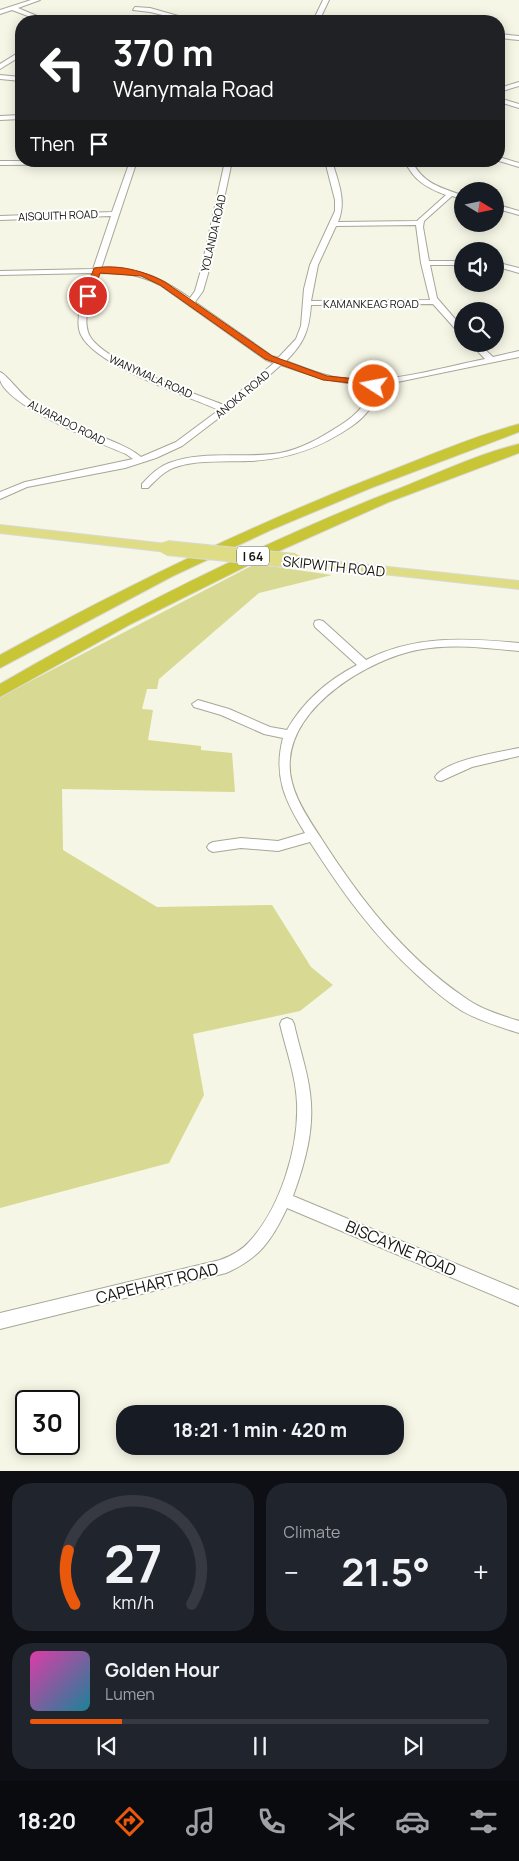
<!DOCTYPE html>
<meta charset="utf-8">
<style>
:root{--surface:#171b24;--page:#20242c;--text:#f1f3f6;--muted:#9ea1a6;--line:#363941;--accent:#ea580c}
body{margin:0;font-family:Manrope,sans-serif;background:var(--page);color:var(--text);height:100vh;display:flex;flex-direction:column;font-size:19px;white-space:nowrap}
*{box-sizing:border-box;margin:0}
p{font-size:16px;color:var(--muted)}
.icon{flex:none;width:28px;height:28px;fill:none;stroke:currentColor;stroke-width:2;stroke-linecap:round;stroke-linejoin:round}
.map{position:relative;height:1471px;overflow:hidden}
.details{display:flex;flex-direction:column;gap:12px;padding:12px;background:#0d0f14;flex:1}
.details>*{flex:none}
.hud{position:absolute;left:15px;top:15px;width:490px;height:152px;border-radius:20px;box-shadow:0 2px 12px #0003;background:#202124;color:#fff;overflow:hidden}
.needle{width:32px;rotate:100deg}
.fabs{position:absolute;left:454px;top:182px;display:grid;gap:10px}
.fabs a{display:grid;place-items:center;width:50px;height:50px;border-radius:50%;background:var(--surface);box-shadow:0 2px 12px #0003;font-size:25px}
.speed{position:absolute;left:15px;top:1390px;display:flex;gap:10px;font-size:25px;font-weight:700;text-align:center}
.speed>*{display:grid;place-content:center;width:65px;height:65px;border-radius:50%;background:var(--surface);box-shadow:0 2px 12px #0003;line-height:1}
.speed .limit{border:2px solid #111;border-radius:8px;background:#fff;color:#111}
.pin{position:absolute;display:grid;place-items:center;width:42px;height:42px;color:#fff;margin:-21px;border:2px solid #fff;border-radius:50%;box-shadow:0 1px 5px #0007}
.me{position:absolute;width:55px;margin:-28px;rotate:281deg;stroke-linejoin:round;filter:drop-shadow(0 0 4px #0008)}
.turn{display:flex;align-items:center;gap:18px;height:105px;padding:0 15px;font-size:22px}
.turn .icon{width:65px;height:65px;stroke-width:2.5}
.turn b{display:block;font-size:35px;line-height:42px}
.then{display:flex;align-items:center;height:48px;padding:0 15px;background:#0003;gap:10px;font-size:19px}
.big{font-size:38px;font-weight:700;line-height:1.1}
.details .tile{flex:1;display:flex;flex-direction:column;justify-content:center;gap:8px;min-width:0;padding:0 18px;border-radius:20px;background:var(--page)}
.details .dial{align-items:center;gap:0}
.dial svg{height:130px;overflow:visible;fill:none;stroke:var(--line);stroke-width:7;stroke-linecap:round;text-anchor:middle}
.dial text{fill:var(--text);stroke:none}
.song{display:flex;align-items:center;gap:15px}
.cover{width:60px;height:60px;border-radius:8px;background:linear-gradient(135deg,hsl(320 70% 55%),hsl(190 70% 35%))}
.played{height:5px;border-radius:2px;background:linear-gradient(90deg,var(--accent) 20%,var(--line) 20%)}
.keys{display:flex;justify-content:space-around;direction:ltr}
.heat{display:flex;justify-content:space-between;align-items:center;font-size:28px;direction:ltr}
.details .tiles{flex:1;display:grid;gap:12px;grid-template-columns:1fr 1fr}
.tile:last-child{grid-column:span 2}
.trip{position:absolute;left:116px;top:1405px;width:288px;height:50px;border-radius:20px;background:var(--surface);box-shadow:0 2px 12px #0003;font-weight:700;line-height:50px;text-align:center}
.dock{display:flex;height:80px;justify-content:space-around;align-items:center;background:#090b0e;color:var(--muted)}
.dock .icon{width:35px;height:35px}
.dock .current{color:var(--accent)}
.dock b{font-size:22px;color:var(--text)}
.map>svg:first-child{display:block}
.green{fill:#d8d993}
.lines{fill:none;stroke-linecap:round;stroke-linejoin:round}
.minor-casing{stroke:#a6a797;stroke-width:2}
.major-casing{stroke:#d9d9d8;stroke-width:2}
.highway-casing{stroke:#d9d9d8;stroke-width:2}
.minor{fill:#fff;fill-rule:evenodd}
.major{fill:#dedd86;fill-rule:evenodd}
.highway{fill:#c8c636;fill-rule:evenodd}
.major-bridge-casing{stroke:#d9d9d8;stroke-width:16;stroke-linecap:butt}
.major-bridge{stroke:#dedd86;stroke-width:14}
.route{fill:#ea580c;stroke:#983908}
.labels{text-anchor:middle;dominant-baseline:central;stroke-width:4;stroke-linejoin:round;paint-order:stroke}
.far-street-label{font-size:11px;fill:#14140e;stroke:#fff}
.shield{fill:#fff;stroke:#5a5a56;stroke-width:1}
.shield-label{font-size:12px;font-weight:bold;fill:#14140e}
.street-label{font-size:14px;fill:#14140e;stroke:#fff}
.near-street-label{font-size:16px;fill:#14140e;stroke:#fff}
</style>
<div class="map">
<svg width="519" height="1471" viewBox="0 0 519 1471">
<rect width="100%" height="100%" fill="#f5f6e5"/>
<path class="green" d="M255 564 332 575 259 593 159 679 157 689H147L142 709 153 710 148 740 201 746V750L232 753 235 792 62 789 63 850 157 907 272 905 311 967 333 985 300 1011 193 1034 204 1095 169 1163 0 1208V697Z"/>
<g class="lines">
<g class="minor-casing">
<path id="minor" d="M31 0H40L18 8 49 21H41L12 10 0 14V10Z
M323 0H329L319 21H313Z
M135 7 150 8 196 21H187L150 12 133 10Z
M499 34 519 36V40L499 38Z
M21 51V56L0 69V64Z
M0 75 21 77V81L0 79Z
M519 82V86L499 92V88Z
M499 98 519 104V108L499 102Z
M21 115V119L0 120V116Z
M499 157 519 163V167L499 161Z
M0 161H194L191 163 136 164 101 269C142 269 157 275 190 298L195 291 201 270 225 161H232L209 270 203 291 195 302 272 356 278 358 296 339 301 326 304 289 310 265 335 211V200L325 161H332C338 182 347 201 338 222L417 221 446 195C427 188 413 180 405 161H412C422 183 441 188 462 195V199L452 196 424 221 423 227 429 261H462V265H430L437 298 462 327V333H459L433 304 311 305C309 331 304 343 286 361 303 367 322 376 341 378 389 385 438 368 485 359L471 344H479L493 357 519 351V357L378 386C378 402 365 417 352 426 320 448 287 460 248 461 225 462 201 460 179 466 166 469 157 479 148 488H142V484C150 475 158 467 169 463 204 450 243 459 280 453 302 449 320 438 339 426 354 417 369 404 370 385 334 383 315 377 281 365L228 411 182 446 156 458 125 468 27 487 0 499V492L25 482 133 459 126 454C100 443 8 407 0 380 0 378 0 375 0 372 7 375 20 393 28 399 49 415 75 426 100 436 114 442 129 447 141 457L176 442 219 410C188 396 85 363 79 329 76 310 86 291 92 273L0 275V271L93 269 111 216 0 220V216L112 212 129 164 0 165ZM416 225 421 263 430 300 311 301 318 265 336 226ZM99 273C125 273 137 274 160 285L266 360 274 363 224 405C196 394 96 360 88 332 82 313 94 291 99 273Z
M495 204 519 211V215L495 208Z
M495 262 519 268V273L495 266Z
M319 620 323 621 366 660C415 635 466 638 519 643V651C486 648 451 643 417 650 368 660 295 704 290 759 287 788 306 815 321 838 360 899 404 956 464 997 480 1009 500 1015 519 1021V1033C500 1027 480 1021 462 1011 446 1001 431 988 417 975 372 934 343 893 310 842L278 851 241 848 213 852 209 850 207 847 209 844 213 842 241 838 278 841 305 833C285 801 273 776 283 738L264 734 221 715 194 707 192 704 198 700 229 709 270 727 287 730C303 702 328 680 357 665L315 627 314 624 315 621Z
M519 748V756L472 767 441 781 437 780 435 777C445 760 500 752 519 748Z
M287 1018 292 1020 294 1024C299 1047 307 1069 310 1093 315 1128 305 1163 293 1196L519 1290V1306L287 1208C272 1240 259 1259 226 1273L0 1329V1313L220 1260C231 1256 242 1250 249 1242 280 1209 299 1148 297 1103 296 1076 286 1050 280 1024L282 1020Z"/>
</g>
<g class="major-casing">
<path id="major" d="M0 525 167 544 173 548 167 552 0 533Z
M295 557 519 581V589L291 564 289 561Z"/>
</g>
<g class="highway-casing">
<path id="highway" d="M519 424V432L371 488 271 530 173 576 0 668V655C126 586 253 524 387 472 428 456 477 435 519 424Z
M519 444V453L389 502 259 560 131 624 0 697V684C128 610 260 543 398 489 438 473 478 454 519 444Z"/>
</g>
<use href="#minor" class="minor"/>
<use href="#major" class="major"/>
<use href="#highway" class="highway"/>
<g class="major-bridge-casing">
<path id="major-bridge" d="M167 548 295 561"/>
</g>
<use href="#major-bridge" class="major-bridge"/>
</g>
<path class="route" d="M94 268C119 264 144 271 165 282L272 356 327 376 377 381 379 386 374 389 370 385 323 380 265 359 160 285 141 276 100 273 93 296 86 297 84 296Z"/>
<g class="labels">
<g class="far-street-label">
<text transform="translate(58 215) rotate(-2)">AISQUITH ROAD</text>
<text transform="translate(213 233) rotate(-77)">YOLANDA ROAD</text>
<text x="371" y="303">KAMANKEAG ROAD</text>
<text transform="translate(151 376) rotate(24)">WANYMALA ROAD</text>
<text transform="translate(242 394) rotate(-40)">ANOKA ROAD</text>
<text transform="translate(67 422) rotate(27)">ALVARADO ROAD</text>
</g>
<rect class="shield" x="237" y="546.5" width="32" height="19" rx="4"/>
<g class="shield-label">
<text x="253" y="556">I 64</text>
</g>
<g class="street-label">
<text transform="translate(334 566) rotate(6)">SKIPWITH ROAD</text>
</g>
<g class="near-street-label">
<text transform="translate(401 1248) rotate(23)">BISCAYNE ROAD</text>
<text transform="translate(157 1283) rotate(-14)">CAPEHART ROAD</text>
</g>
</g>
</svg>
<div class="fabs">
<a><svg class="needle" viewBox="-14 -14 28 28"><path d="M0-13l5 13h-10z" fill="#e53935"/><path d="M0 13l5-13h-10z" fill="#9ea1a6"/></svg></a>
<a><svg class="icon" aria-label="sound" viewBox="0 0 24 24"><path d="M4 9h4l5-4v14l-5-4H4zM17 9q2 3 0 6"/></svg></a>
<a><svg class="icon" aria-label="search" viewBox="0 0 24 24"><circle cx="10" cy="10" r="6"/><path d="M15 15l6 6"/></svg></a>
</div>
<div class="speed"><div class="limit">30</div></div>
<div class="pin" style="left:88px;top:296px;background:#d93025"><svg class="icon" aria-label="arrive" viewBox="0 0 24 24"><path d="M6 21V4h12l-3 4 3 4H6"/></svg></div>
<svg class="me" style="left:374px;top:386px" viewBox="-20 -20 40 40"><circle r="17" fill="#ea580c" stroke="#fff" stroke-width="3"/><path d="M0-11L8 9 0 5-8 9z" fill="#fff"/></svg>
<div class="trip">18:21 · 1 min · 420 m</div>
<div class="hud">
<div class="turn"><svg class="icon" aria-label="left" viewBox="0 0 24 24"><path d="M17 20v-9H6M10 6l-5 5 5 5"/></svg><div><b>370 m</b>Wanymala Road</div></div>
<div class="then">Then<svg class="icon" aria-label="arrive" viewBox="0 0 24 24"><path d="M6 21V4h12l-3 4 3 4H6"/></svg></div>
</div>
</div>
<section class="details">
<div class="tiles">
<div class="tile dial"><svg viewBox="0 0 100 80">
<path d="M14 69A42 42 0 1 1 86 69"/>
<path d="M14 69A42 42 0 0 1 10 36" stroke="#ea580c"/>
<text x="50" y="56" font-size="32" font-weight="700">27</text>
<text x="50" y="72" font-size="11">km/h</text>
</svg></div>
<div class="tile"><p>Climate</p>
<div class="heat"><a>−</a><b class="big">21.5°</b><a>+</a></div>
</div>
<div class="tile">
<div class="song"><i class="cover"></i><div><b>Golden Hour</b><p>Lumen</p></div></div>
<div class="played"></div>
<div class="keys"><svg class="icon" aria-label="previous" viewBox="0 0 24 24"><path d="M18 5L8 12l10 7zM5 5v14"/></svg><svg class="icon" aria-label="pause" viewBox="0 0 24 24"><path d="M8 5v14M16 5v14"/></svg><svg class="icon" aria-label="next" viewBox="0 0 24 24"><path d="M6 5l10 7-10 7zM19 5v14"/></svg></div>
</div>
</div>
</section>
<nav class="dock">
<b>18:20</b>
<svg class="icon current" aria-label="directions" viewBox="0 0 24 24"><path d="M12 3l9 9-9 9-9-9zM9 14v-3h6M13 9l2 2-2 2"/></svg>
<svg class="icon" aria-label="music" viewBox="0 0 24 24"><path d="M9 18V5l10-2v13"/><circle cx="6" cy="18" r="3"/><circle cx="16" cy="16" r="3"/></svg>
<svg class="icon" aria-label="phone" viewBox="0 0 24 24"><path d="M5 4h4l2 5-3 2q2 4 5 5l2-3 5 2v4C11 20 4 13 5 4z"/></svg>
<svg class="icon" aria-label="climate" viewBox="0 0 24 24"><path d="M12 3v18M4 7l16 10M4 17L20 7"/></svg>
<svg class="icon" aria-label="car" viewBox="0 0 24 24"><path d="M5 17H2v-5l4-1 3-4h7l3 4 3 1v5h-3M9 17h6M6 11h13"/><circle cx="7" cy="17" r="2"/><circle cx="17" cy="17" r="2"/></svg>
<svg class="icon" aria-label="filters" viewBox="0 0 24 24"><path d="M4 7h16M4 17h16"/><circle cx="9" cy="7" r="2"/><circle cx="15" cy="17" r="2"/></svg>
</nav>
